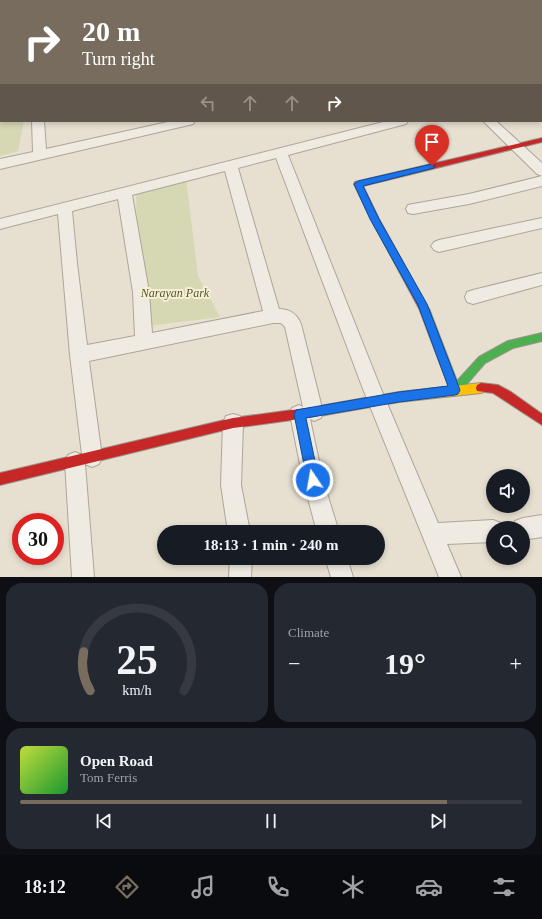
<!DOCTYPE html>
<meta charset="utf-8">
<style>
:root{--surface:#171b24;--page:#242831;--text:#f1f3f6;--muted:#9ea1a6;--line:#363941;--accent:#786c5e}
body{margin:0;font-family:Georgia,serif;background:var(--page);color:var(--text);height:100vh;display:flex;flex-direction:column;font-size:15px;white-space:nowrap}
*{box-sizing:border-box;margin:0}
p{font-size:13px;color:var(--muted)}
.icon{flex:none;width:22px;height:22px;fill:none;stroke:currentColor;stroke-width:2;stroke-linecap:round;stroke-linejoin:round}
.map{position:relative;height:577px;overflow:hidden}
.side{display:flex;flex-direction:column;gap:6px;padding:6px;background:#0d0f14;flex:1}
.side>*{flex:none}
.hud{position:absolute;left:0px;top:0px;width:542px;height:122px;box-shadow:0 2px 6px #0003;background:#786c5e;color:#fff;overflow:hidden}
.fabs{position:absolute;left:486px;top:469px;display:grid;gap:8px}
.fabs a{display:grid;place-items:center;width:44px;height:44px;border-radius:50%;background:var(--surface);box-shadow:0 2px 6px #0003;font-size:20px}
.speed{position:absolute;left:12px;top:513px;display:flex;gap:8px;font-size:20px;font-weight:700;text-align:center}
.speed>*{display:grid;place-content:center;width:52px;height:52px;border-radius:50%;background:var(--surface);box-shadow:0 2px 6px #0003;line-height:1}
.speed .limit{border:6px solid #d22;background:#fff;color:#111}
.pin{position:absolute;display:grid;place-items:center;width:34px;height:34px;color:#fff;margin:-41px -17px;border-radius:50% 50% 50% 0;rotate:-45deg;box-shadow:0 0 4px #0007}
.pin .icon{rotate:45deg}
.me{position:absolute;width:44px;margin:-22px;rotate:348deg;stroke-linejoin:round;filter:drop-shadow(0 0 3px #0008)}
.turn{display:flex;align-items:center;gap:14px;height:84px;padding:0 16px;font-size:18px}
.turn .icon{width:52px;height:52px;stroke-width:2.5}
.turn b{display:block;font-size:28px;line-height:34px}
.lanes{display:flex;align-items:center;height:38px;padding:0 16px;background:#0003;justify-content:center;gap:20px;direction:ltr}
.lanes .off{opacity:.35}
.big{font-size:30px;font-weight:700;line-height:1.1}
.side .widget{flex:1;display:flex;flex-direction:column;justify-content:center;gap:6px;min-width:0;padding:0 14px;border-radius:16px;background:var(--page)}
.side .dial{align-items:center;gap:0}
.dial svg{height:104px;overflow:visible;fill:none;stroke:var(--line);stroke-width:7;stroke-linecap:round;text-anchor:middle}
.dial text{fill:var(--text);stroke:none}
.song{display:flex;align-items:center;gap:12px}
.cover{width:48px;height:48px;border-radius:6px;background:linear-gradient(135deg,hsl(70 70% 55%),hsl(130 70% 35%))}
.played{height:4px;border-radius:2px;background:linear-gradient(90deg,var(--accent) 85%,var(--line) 85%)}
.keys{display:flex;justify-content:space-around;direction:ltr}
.heat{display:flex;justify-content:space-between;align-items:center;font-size:22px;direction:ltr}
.side .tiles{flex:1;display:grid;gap:6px;grid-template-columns:1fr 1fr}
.widget:last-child{grid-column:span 2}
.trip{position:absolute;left:157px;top:525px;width:228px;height:40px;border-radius:20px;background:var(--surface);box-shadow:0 2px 6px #0003;font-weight:700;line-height:40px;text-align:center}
.dock{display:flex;height:64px;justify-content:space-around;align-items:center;background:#090b0e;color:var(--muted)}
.dock .icon{width:28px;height:28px}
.dock .selected{color:var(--accent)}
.dock b{font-size:18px;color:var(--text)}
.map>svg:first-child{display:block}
.green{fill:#d6d7b3}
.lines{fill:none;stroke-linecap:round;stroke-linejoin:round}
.street-casing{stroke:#ada599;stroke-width:2}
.fast-casing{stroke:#9c958a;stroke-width:2}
.slow-casing{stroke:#9c958a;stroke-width:2}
.jam-casing{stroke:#9c958a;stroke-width:2}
.street{fill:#efebe3;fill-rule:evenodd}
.fast{fill:#4caf50;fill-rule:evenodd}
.slow{fill:#ffc107;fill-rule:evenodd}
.jam{fill:#c62828;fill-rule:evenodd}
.route{fill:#1a73e8;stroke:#114b97}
.labels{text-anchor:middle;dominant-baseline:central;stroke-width:4;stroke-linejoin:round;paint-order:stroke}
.park-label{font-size:12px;font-style:italic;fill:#4d5a26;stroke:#f7eed8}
</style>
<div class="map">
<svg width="542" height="577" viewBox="0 0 542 577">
<rect width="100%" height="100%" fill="#e7e0d1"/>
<path class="green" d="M0 5 1 121H24L18 151 0 156Z
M186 178 198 276 220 317 148 326 137 245 136 189Z"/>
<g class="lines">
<g class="street-casing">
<path id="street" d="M90 0H100V1H90Z
M217 0H227L228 1H218Z
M298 0H314L297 1Z
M357 0H367L368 1H358Z
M460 0H476L459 1Z
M541 15H542V21H541Z
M0 41H1V47H0Z
M32 121H44L46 149 172 121H195L193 124 189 125 0 169V159L33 152Z
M387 121H408L406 124 288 155 381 389 438 523 493 520 501 523 502 528H493V542L447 544 461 577H439L363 389 276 158 238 168 279 309C290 309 297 314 301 324L323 412 321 418 314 421 310 419 323 480 339 532H317L303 480 290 414 292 408 299 405 303 407 285 327 281 323H273L89 361 102 457 99 464 92 467 85 464 94 577H72L65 462 68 455 75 452 82 455 70 355 58 214 0 229V219ZM225 171 263 311 152 333 149 292 132 195ZM118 199 133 292 135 336 87 345 77 263 72 211Z
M483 121H496L542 163V176L537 174Z
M542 176V186L469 204 413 214 408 213 406 209 408 205 413 204 469 194Z
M542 218V228L439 252 434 250 431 246 434 242 439 240Z
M542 273V285L473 304 467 302 465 297 467 292 473 290Z
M233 414 240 416 243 423 241 485 250 532H228L221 485 223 423 226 416Z
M542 515V537L523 540V528H513L515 521 523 518Z
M230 558H252L251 577H229Z
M325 558H347L353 577H331Z"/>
</g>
<g class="fast-casing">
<path id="fast" d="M425 307 428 308 430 311 457 381 479 357 508 341 542 333V341L513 348 485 363 459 393 455 395 451 393 450 390 420 311 422 308Z"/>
</g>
<g class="slow-casing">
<path id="slow" d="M481 383 485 385 486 388 485 391 481 393 399 402 314 417 310 416 309 412 310 408 314 407 399 392Z"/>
</g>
<g class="jam-casing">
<path id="jam" d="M0 0H4L1 2Z
M542 138V142L363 186 379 219 430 311 428 314 425 315 422 314 371 219 354 184 355 182Z
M481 383 498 385 511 392 542 414V425L493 393 477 391 476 388 477 385Z
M314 407 318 408 319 412 318 416 314 417 233 428 0 485V473L233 418Z"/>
</g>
<use href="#street" class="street"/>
<use href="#fast" class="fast"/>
<use href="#slow" class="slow"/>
<use href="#jam" class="jam"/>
</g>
<path class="route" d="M432 164 434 165V168L363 186 379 219 427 304 460 390 458 394 455 395 399 402 306 418 319 480 317 484 313 486 309 484 307 480 294 414 296 410 399 392 448 386 418 305 370 219 354 184 358 181Z"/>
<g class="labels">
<g class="park-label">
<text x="175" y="293">Narayan Park</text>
</g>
</g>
</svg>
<div class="fabs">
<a><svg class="icon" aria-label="sound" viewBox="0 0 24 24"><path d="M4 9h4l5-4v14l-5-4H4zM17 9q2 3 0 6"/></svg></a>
<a><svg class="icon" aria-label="search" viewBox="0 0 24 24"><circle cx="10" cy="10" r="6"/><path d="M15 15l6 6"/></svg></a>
</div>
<div class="speed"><div class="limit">30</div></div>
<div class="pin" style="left:432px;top:166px;background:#d93025"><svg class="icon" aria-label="arrive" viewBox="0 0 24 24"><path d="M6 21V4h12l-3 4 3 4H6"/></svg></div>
<svg class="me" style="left:313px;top:480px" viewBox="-20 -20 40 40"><circle r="17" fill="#1a73e8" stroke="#fff" stroke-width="3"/><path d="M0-11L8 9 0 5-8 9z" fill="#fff"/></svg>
<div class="trip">18:13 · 1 min · 240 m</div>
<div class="hud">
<div class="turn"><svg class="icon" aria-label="right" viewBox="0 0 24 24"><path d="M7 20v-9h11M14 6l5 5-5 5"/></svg><div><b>20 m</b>Turn right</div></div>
<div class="lanes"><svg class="icon off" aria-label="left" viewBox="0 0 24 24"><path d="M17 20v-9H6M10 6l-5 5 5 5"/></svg><svg class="icon off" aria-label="ahead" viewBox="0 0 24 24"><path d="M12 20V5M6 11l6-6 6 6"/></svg><svg class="icon off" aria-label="ahead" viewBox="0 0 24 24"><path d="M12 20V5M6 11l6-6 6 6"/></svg><svg class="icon" aria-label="right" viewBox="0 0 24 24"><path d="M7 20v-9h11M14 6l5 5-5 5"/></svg></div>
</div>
</div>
<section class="side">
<div class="tiles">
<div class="widget dial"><svg viewBox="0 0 100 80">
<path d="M14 69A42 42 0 1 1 86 69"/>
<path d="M14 69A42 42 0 0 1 9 39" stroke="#786c5e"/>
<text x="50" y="56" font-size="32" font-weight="700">25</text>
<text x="50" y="72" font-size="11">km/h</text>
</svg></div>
<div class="widget"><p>Climate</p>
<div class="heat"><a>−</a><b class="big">19°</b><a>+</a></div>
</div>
<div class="widget">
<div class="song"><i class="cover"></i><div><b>Open Road</b><p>Tom Ferris</p></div></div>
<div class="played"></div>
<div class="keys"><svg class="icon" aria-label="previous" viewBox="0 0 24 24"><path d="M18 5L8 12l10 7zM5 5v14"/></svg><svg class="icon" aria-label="pause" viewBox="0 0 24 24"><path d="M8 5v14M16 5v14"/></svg><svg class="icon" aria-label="next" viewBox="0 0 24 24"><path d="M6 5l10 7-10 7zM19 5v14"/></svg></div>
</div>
</div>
</section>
<nav class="dock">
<b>18:12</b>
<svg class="icon selected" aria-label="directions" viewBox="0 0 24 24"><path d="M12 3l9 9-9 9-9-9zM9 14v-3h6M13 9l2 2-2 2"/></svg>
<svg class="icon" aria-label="music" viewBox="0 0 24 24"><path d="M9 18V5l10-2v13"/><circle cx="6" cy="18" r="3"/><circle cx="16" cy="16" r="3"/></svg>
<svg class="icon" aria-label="phone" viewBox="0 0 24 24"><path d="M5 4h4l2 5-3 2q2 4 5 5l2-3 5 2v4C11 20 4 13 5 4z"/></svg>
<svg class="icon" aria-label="climate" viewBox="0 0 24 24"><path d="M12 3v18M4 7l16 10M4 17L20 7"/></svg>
<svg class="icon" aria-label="car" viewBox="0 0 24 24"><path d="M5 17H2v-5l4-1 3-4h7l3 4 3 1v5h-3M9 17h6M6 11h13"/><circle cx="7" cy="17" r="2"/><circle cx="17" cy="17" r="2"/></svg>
<svg class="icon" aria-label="filters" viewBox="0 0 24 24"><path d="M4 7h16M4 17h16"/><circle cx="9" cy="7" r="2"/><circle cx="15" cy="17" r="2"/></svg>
</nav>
